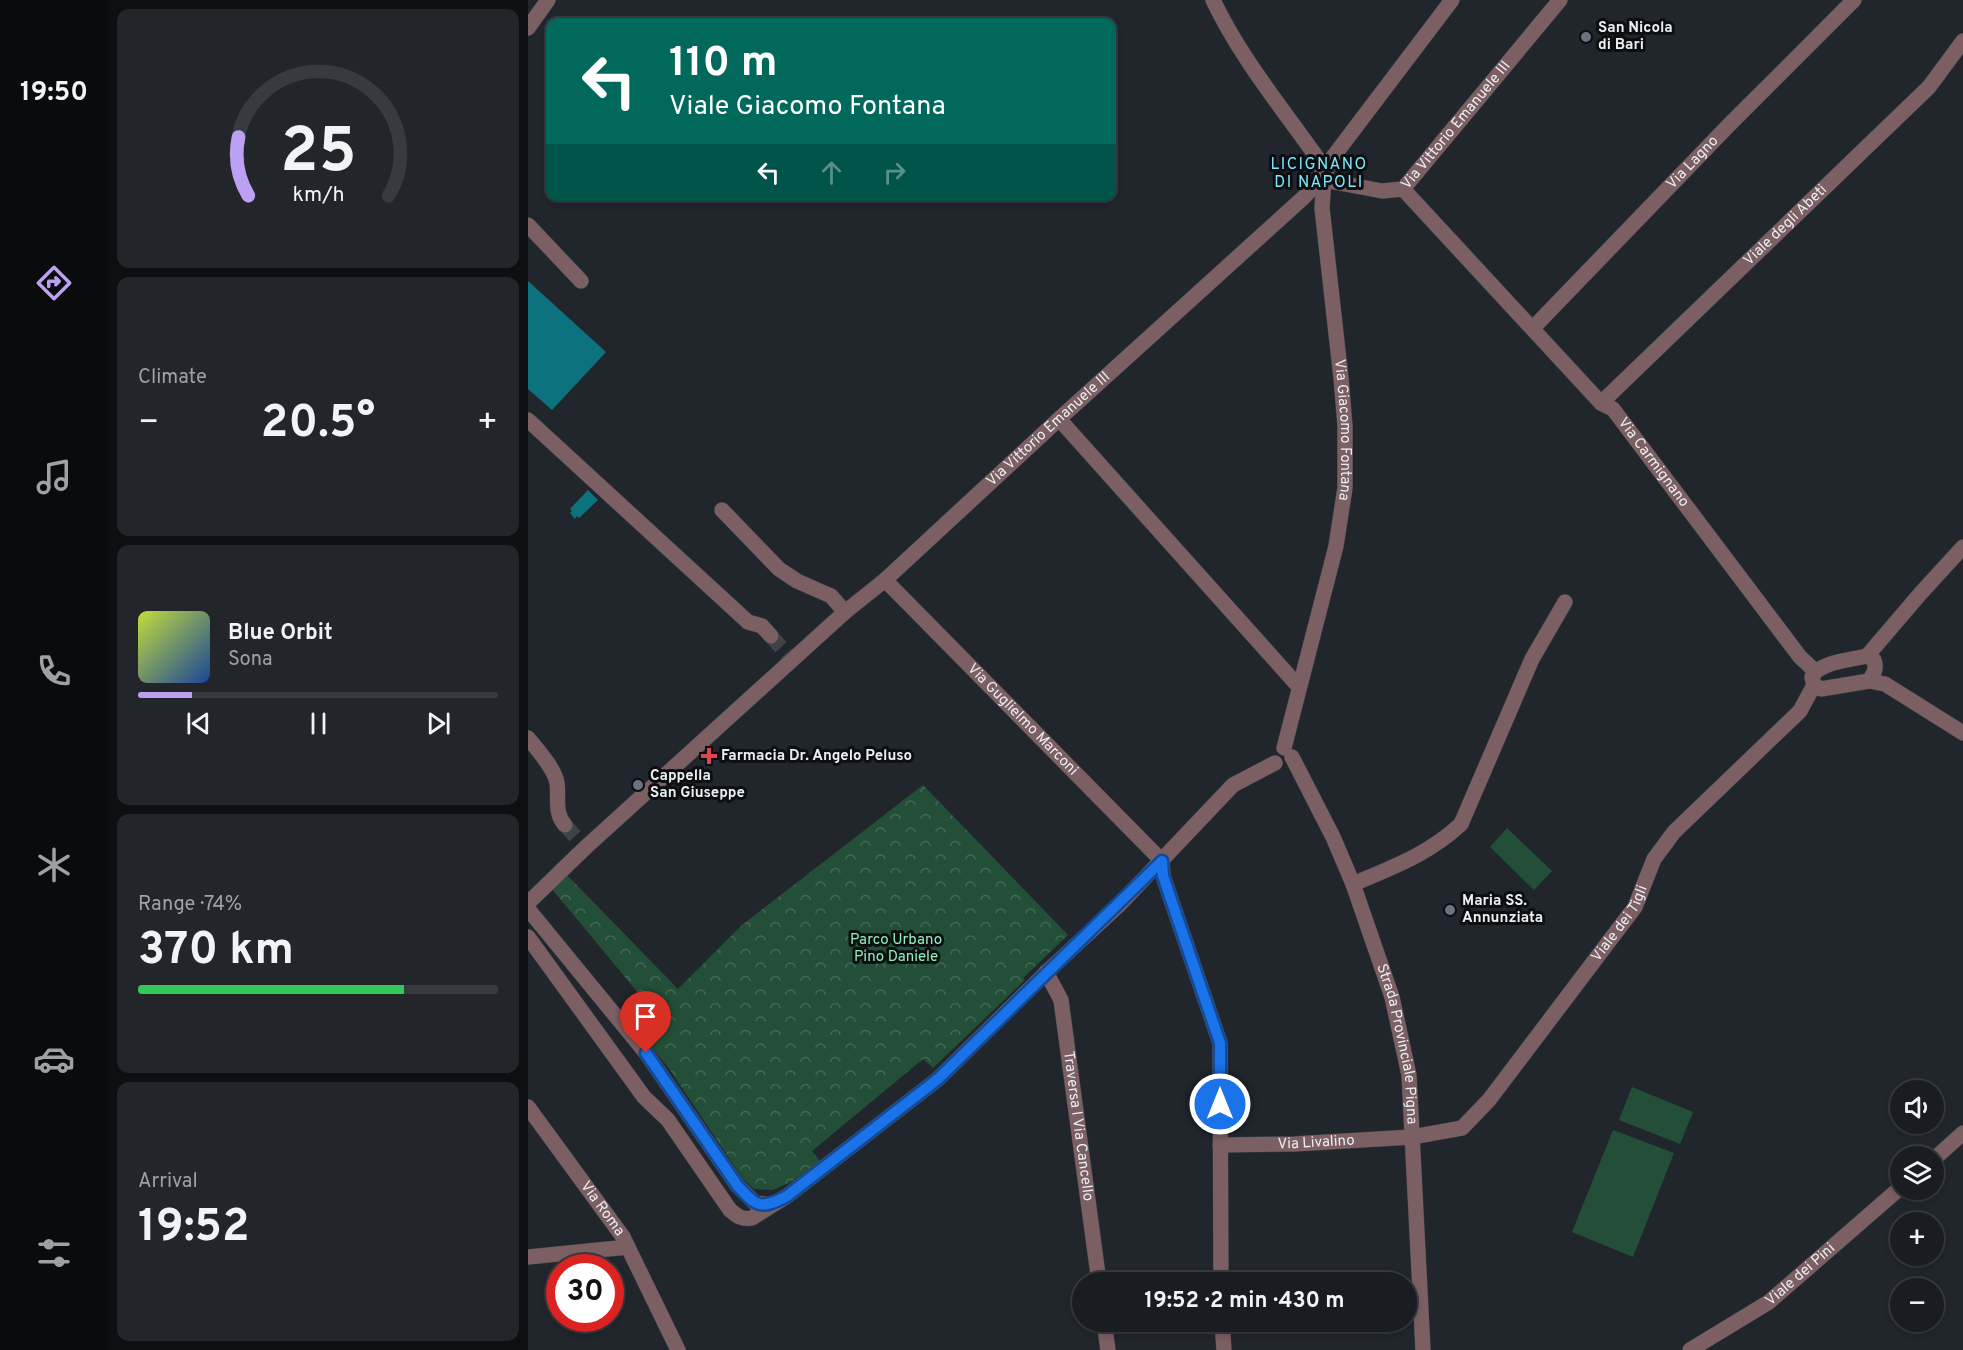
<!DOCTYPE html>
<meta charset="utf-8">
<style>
:root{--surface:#191c21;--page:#22252a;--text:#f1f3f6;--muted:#9fa1a5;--line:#373a3f;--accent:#bca0f2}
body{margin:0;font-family:Overpass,sans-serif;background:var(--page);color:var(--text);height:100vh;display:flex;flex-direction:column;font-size:22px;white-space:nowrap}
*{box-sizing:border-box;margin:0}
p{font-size:20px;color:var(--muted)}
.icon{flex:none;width:33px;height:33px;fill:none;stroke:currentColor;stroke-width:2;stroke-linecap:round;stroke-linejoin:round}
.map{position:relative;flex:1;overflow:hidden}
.drawer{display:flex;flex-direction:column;gap:9px;padding:9px;background:#0e0f12;width:420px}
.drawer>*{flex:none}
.banner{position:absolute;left:18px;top:18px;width:570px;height:183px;border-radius:12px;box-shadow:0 3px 9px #0003,0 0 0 2px var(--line);background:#00695c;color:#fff;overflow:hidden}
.buttons{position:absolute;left:1362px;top:1080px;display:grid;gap:12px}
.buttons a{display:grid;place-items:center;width:54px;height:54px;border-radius:50%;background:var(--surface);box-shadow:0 3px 9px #0003,0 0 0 2px var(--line);font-size:30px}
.speed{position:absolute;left:18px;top:1254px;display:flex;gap:12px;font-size:30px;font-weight:700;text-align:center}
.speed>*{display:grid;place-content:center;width:78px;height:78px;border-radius:50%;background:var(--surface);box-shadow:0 3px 9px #0003,0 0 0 2px var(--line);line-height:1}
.speed .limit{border:9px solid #d22;background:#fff;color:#111}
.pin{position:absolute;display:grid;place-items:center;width:51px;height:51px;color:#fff;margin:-62px -26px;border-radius:50% 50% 50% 0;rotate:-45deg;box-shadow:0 0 6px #0007}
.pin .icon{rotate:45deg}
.me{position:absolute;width:66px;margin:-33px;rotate:0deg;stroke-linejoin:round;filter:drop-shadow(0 0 4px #0008)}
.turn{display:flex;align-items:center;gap:21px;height:126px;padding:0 24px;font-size:27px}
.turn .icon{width:78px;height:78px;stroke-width:2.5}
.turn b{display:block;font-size:42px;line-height:51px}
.lanes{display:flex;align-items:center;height:57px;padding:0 24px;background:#0003;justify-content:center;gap:30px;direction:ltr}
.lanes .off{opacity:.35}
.big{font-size:45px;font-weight:700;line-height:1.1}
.drawer .widget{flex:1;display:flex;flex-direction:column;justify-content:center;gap:9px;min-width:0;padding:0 21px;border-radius:12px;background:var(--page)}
.drawer .dial{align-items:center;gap:0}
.dial svg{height:156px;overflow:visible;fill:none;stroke:var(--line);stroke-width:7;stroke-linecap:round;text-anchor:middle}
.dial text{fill:var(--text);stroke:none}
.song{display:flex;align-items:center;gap:18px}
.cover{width:72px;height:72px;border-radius:9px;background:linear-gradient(135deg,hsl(70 70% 55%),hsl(220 70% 35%))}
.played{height:6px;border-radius:3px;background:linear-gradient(90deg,var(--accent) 15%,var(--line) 15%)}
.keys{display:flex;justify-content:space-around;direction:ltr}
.heat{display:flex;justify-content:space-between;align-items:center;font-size:33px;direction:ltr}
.charge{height:9px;border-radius:4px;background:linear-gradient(90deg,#34c759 74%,var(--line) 0)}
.trip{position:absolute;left:544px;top:1272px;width:345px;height:60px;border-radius:30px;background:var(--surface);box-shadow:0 3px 9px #0003,0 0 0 2px var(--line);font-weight:700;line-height:60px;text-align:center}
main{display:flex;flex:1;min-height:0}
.dock{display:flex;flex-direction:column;width:108px;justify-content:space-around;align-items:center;background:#0a0b0d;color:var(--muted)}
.dock .icon{width:42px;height:42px}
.dock .selected{color:var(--accent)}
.dock b{font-size:27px;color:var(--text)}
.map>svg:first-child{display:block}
.park{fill:url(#park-crowns)}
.pitch{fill:#234f38}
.water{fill:#0c737e}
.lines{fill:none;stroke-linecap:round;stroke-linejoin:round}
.street-tunnel{stroke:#3f444a;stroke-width:15;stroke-dasharray:15 8;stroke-linecap:butt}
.street-casing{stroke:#3d4248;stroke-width:16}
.street{stroke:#7c5f63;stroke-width:15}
.route-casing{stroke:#114b97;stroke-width:15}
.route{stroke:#1a73e8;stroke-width:10}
.worship-dot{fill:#6b7280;stroke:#0c0f11;stroke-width:2}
.health-dot{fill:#e0444e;stroke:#0c0f11;stroke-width:2}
.labels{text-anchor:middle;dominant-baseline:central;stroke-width:6;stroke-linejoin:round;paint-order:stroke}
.poi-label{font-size:15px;font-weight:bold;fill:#eaeef2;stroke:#0c0f11;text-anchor:start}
.street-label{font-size:15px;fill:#eaeef2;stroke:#0c0f11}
.park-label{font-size:15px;fill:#93f0bd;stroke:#0c0f11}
.neighbourhood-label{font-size:16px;letter-spacing:1.5px;fill:#81e8fc;stroke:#0c0f11}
</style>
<main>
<nav class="dock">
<b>19:50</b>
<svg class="icon selected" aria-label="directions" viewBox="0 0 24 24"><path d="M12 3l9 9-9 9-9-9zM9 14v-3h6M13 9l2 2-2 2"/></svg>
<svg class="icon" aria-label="music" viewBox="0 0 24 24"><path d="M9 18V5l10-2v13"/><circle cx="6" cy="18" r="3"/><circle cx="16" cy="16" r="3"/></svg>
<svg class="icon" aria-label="phone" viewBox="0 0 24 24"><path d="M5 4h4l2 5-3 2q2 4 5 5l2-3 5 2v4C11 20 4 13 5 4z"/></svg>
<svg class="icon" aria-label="climate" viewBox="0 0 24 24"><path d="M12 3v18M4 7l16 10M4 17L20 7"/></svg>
<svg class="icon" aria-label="car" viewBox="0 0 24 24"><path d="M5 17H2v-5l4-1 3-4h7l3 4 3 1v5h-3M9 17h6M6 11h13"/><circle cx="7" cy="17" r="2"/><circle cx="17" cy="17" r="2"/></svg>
<svg class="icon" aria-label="filters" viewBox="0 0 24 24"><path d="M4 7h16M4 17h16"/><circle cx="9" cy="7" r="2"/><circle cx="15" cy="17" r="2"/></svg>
</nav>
<section class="drawer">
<div class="widget dial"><svg viewBox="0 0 100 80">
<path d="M14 69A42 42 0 1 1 86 69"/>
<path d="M14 69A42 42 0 0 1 9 39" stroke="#bca0f2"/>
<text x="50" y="56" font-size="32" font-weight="700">25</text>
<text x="50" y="72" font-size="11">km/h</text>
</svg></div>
<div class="widget"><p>Climate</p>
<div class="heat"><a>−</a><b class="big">20.5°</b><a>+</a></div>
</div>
<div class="widget">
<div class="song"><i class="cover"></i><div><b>Blue Orbit</b><p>Sona</p></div></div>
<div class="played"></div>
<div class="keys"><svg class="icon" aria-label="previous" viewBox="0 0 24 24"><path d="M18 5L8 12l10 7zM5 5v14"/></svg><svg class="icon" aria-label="pause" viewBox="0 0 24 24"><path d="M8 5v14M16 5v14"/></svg><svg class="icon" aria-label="next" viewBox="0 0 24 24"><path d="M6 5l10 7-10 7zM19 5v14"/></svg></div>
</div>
<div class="widget"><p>Range · 74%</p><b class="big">370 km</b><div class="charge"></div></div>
<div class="widget"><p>Arrival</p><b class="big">19:52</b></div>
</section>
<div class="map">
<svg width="1435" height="1350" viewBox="0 0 1435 1350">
<defs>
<pattern id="park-crowns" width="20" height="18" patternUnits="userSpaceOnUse" patternTransform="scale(1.5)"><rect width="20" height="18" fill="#234f38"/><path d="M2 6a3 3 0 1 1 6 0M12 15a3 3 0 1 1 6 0" fill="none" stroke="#436955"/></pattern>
</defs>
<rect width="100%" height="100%" fill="#21262c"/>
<path class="park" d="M395 785 540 935 495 978 497 980 405 1068 395 1059 284 1151 292 1161 263 1182 245 1190 226 1189 215 1179 142 1070 103 1021 112 1005 111 994 24 889 38 874 150 989 214 925Z"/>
<path class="pitch" d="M979 828 1024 871 1006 890 962 847Z
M1104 1087 1165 1112 1152 1144 1091 1120Z
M1085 1130 1146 1153 1105 1257 1044 1232Z"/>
<path class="water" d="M0 281 78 352 24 410 0 389Z
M60 490 70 500 51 518 49 516 47 519 42 513 44 511 42 509Z"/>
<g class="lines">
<path class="street-tunnel" d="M243 636 259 654
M37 825 53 843"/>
<g class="street-casing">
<g id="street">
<path id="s1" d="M685 0C712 57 754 108 790 159L796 176 794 208 813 378 817 426V488L808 546 756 748"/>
<path d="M0 28 20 0"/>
<path id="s2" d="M796 176 801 181 854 191 875 189 1032 0"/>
<path id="s3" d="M875 189 1073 403 1085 409 1272 657 1287 671"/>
<path d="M0 225 53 281"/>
<path id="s4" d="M1005 328 1198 128 1326 0"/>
<path id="s5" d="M1073 403 1401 87 1435 41"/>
<path d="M531 419 771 687"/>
<path d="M0 420 220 622 234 626 243 636"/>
<path d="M194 510 251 569 269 581 303 596 317 612"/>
<path id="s6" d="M357 580 634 861"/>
<path d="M1339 656 1346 660C1349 669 1346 673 1341 681L1293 689 1286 685 1284 677C1291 662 1323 660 1339 656Z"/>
<path d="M1339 656 1392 594 1435 547"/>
<path d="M1341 681 1357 684 1435 733"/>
<path d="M0 738C9 749 27 769 29 783 31 797 26 813 37 825"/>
<path id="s7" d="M764 757 805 837 825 884 864 997 881 1075 895 1350"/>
<path d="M634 861 635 876 692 1043 693 1282"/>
<path d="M825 884C865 867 901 854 933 824L1004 659 1037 602"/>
<path id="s8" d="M0 903 58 847 317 612 357 580 531 419 775 198 796 176 805 157 924 0"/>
<path d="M0 909 118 1053 209 1185 227 1203 243 1205"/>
<path d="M0 937 116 1097 140 1120 202 1210C209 1216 214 1220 224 1218L259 1196 410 1079 523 968 591 905 705 785 747 763"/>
<path id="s9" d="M518 972 533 1000 571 1282"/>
<path id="s10" d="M0 1107 95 1237 150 1350"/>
<path id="s11" d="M692 1145 766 1144 884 1137 934 1128 961 1100 1107 907 1126 859 1146 832 1272 711 1286 685"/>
<path d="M1406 1159 1435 1133"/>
<path d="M0 1257 100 1247"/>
<path d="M576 1322 580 1350"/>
<path d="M694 1322 696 1350"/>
<path id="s12" d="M1162 1350 1241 1302 1372 1188"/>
</g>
</g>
<use href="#street" class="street"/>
</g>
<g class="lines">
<g class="route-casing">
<path id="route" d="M118 1053 209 1185C228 1207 233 1210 259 1196L410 1079 634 861 635 876 692 1043V1104"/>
</g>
<use href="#route" class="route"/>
</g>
<g class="worship-dot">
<circle cx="1058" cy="37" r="6"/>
<circle cx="110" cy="785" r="6"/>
<circle cx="922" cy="910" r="6"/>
</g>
<path class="health-dot" d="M178 747h6v6h6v6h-6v6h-6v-6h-6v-6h6z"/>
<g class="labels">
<g class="poi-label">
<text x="1070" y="28">San Nicola<tspan x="1070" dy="17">di Bari</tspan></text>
<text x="193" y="756">Farmacia Dr. Angelo Peluso</text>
<text x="122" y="776">Cappella<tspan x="122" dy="17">San Giuseppe</tspan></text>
<text x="934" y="901">Maria SS.<tspan x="934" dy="17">Annunziata</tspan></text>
</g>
<g class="street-label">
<text stroke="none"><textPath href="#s2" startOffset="165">Via Vittorio Emanuele III</textPath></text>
<text stroke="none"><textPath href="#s4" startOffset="230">Via Lagno</textPath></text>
<text stroke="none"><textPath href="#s5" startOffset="256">Viale degli Abeti</textPath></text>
<text stroke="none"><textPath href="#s1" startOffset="464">Via Giacomo Fontana</textPath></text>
<text stroke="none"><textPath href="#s8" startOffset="704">Via Vittorio Emanuele III</textPath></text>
<text stroke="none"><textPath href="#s3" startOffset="372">Via Carmignano</textPath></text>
<text stroke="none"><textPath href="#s6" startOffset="196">Via Guglielmo Marconi</textPath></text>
<text stroke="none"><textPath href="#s11" startOffset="502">Viale dei Tigli</textPath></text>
<text stroke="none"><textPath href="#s7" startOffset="308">Strada Provinciale Pigna</textPath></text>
<text stroke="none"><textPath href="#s9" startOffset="159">Traversa I Via Cancello</textPath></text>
<text stroke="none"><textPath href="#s11" startOffset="96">Via Livalino</textPath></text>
<text stroke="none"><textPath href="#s10" startOffset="126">Via Roma</textPath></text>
<text stroke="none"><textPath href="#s12" startOffset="134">Viale dei Pini</textPath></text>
</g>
<g class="park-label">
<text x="368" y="940">Parco Urbano<tspan x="368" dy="17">Pino Daniele</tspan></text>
</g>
<g class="neighbourhood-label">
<text x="791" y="165">LICIGNANO<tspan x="791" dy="18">DI NAPOLI</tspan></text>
</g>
</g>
</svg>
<div class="buttons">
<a><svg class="icon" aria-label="sound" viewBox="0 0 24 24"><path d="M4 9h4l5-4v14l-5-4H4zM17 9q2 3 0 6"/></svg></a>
<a><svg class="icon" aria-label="layers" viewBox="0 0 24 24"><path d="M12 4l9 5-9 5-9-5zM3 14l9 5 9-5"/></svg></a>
<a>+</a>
<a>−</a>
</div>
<div class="speed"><div class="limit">30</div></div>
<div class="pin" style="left:118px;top:1053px;background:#d93025"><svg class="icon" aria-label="arrive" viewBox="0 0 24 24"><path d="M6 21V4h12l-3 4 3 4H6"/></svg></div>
<svg class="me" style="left:692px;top:1104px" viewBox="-20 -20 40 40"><circle r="17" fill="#1a73e8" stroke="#fff" stroke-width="3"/><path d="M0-11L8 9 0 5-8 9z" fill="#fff"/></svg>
<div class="trip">19:52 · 2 min · 430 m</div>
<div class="banner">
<div class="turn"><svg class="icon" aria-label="left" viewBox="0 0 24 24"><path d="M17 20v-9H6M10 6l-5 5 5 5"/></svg><div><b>110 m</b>Viale Giacomo Fontana</div></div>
<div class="lanes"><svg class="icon" aria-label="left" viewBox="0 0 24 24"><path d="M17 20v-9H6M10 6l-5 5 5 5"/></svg><svg class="icon off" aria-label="ahead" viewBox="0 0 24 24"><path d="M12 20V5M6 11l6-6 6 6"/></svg><svg class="icon off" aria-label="right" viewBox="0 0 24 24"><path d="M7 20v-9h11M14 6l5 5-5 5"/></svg></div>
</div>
</div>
</main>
